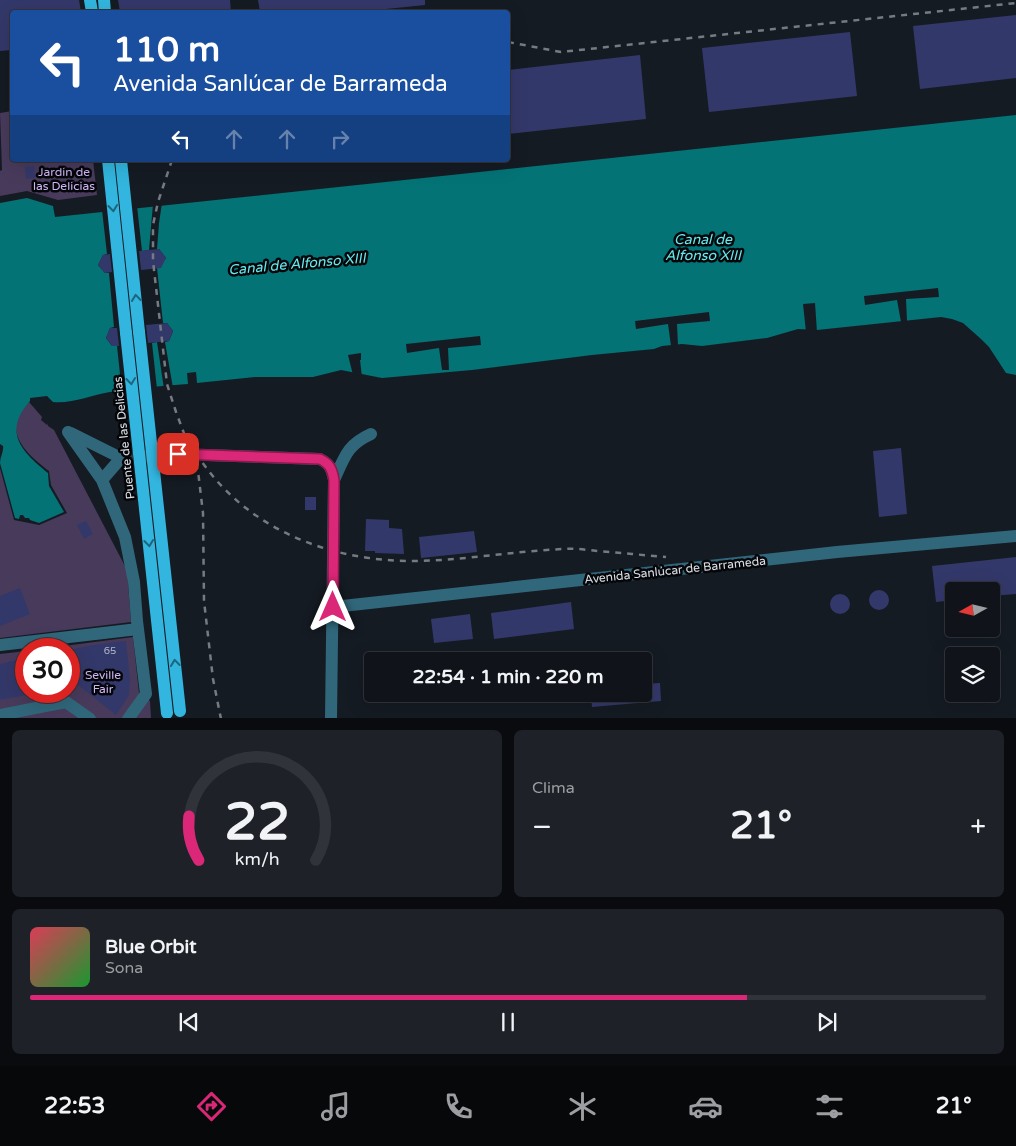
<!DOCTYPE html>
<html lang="es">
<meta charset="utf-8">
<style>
:root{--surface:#10141a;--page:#1e2127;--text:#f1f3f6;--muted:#9c9ea2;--line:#303339;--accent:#db2777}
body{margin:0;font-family:"Varela Round",sans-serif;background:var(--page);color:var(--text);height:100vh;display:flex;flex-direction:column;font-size:19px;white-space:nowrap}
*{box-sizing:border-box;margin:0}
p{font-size:16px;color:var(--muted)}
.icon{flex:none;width:28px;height:28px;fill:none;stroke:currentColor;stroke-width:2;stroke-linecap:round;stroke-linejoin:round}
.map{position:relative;height:718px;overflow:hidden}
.side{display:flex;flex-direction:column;gap:12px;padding:12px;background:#090b0e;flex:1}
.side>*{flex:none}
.hud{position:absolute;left:10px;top:10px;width:500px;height:152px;border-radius:5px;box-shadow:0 5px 20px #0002,0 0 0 1px var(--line);background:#1a4fa0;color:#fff;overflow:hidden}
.needle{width:32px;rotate:262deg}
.tools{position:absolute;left:945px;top:582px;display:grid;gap:10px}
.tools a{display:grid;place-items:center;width:55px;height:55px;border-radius:5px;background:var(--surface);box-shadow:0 5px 20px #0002,0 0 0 1px var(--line);font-size:25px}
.speed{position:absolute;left:15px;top:638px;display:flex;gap:10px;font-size:25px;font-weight:700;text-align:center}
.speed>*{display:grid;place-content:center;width:65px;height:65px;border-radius:50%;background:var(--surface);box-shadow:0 5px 20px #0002,0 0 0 1px var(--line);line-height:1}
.speed .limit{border:8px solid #d22;background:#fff;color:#111}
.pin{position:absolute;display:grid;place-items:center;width:42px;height:42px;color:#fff;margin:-21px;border-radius:10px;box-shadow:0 2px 8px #0006}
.me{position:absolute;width:55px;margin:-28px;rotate:0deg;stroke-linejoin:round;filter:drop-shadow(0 0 4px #0008)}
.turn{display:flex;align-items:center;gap:18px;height:105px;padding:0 20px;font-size:22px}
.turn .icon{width:65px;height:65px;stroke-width:2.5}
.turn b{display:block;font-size:35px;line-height:42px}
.lanes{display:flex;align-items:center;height:48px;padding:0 20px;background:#0003;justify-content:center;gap:25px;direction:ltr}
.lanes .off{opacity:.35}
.big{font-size:38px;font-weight:700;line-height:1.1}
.side .card{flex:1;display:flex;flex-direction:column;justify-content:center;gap:8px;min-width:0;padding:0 18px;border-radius:8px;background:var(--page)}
.side .dial{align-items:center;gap:0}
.dial svg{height:130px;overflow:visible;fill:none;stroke:var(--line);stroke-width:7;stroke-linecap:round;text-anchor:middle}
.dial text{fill:var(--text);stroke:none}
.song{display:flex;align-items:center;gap:15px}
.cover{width:60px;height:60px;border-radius:8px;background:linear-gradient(135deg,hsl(350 70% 55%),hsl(130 70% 35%))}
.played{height:5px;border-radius:2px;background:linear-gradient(90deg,var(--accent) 75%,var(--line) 75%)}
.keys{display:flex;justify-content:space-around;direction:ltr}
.heat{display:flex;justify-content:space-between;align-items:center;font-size:28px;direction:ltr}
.side .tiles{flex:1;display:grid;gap:12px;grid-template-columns:1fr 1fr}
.card:last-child{grid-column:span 2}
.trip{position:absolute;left:364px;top:652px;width:288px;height:50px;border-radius:5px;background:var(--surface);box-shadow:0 5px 20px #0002,0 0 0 1px var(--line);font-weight:700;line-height:50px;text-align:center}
.tabs{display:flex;height:80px;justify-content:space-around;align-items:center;background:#06080a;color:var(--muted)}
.tabs .icon{width:35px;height:35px}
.tabs .selected{color:var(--accent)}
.tabs b{font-size:22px;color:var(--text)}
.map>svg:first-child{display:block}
.green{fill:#483a5b}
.water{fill:#047376}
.pier{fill:#151b23}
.building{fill:#33386a}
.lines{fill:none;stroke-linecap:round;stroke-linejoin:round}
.minor-tunnel{stroke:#333940;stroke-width:12;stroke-dasharray:12 6;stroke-linecap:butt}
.minor{stroke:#31677b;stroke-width:12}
.major{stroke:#32b5de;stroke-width:12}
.rail{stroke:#767b82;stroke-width:2.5;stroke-dasharray:6 6;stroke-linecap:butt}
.major-bridge{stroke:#32b5de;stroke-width:12}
.oneway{stroke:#1d667e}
.route-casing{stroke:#8e194d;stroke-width:12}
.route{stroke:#db2777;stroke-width:9}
.labels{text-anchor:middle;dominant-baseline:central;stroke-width:5;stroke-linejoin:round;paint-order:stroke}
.number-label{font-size:10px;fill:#b2b6c7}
.park-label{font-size:12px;fill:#cfb6f5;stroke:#040609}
.street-label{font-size:12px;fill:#dce0e6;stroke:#040609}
.water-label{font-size:14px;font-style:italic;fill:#67eaee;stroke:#040609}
</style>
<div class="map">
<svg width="1016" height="719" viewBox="0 0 1016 719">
<rect width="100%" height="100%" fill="#151b23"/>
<path class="green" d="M12 111V160H93L97 195 58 200 27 191 0 196V171L2 170 0 113Z
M29 402 42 417 41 420 47 425V423L48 426 54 430 127 570 131 622 0 638V468L14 520 39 525 67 513 51 485 49 471C25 453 0 429 29 402Z
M133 637 139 693 150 701 151 718H0V654L26 651V691H69V649H41Z"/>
<path class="water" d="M1016 115V375L1006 373 989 347 981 339 963 323 952 319 941 317 817 330 798 329 767 338 702 346 682 344 662 346 654 349 592 355 472 370 382 378 341 370 313 377H255L197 383 196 372 187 373 188 384C162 386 136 388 110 392 91 395 72 404 53 402L47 396 30 398V401C2 432 22 452 48 473L49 486 64 512 39 523 30 520 29 518H25L23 515H20L19 519 15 518 0 463C0 457 4 451 3 446L0 444V203L27 198 53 206 55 217Z"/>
<path class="pier" d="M162 203 159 223 157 249H159L166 258 157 268 163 323H167L173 331 169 341 165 342 173 388 164 389 157 342 152 343 157 389 122 393 117 346H112L106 338 110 328 114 327 109 273H105L98 265 103 255 107 254 102 210 137 206 142 251 149 250 153 204Z
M938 288 939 297 906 299 907 321 901 322 897 300 865 305 864 296Z
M815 303 817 332H806L803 304Z
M709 312 710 321 677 324 678 346H671L668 324 636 329 635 321Z
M480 336 481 345 448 348 449 370H442L439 348 407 353 406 344Z
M361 353V360H360L362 377 353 375 348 355Z"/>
<path class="building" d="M0 0H79L81 12H12V50L0 51Z
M118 0H230L231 12H120Z
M258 0H425V5L357 12H260Z
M1016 15V78L920 89 913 26Z
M850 32 857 96 709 112 702 48Z
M640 55 646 119 508 134V70Z
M34 166 35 178 26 179 25 167Z
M159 249 166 258 161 268 141 270 139 251Z
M110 254 112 272 105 273 98 265 103 255Z
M167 323 173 331 169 341 148 343 146 325Z
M110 328H117L119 346H112L106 338Z
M901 448 907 514 879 517 873 451Z
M305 497H316V510H305Z
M366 519 389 520V528L402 529 404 554 375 553V551H365Z
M86 521 93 534 84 539 77 525Z
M474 531 477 552 421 558 419 537Z
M1016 557V594L991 596V591H954V600L936 602 932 566Z
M20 588 30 614 0 626V596Z
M869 600a10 10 0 1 1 20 0a10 10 0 1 1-20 0Z
M830 604a10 10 0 1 1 20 0a10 10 0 1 1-20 0Z
M571 602 574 629 494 639 491 613Z
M470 614 473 639 434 643 431 619Z
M126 641 130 680 129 695 116 715 78 685 69 687V650L93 645Z
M26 658V695L0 700V664Z
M660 683 661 701 592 707 591 694H642V684Z"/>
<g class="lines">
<path class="minor-tunnel" d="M121 458 178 454"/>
<path class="minor" d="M68 432 102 480 125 537 134 582 137 621 146 694 128 719
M71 433 121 458 102 480
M178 454 320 459C330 464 332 469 334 480L331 719
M334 480C345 456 347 445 371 434
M333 607 837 552 1016 536
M0 645 138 629
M0 715 66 702 90 719"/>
<path class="major" d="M90 0 92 12
M104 0 105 12
M108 160 126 333
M121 160 139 332"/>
<path class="rail" d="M508 42 561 52 1016 3
M172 160 158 202 153 225V261L167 384 176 412 198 471 203 513 204 601 213 679 221 719
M196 453C244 529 330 562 417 561 466 560 515 551 564 549 575 548 587 550 598 551 621 553 643 555 666 557"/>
<path class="major-bridge" d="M139 332 180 711
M126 333 167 713"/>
</g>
<defs><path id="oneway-chevron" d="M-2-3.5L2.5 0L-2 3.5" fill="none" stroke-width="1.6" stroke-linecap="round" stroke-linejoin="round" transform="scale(1.25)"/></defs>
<g class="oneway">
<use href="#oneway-chevron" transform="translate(113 208) rotate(84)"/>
<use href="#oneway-chevron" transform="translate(136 298) rotate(-96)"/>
<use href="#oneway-chevron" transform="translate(131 381) rotate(84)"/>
<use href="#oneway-chevron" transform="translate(149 543) rotate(84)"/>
<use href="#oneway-chevron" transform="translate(175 663) rotate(-96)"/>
</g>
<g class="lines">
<g class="route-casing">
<path id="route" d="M178 454 320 459C330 464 332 469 334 480L333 607"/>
</g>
<use href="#route" class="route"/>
</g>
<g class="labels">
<g class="number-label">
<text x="110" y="651">65</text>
</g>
<g class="park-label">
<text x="64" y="172">Jardin de<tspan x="64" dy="14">las Delicias</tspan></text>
<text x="103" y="675">Seville<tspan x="103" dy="14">Fair</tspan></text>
</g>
<g class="street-label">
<text transform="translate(124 438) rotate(-96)">Puente de las Delicias</text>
<text transform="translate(675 570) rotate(-6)">Avenida Sanlúcar de Barrameda</text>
</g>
<g class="water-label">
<text x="703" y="239">Canal de<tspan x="703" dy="16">Alfonso XIII</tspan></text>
<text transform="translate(297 264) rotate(-5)">Canal de Alfonso XIII</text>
</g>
</g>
</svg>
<div class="tools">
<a><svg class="needle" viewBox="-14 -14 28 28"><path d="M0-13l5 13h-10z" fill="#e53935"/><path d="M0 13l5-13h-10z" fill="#9c9ea2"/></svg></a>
<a><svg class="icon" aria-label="layers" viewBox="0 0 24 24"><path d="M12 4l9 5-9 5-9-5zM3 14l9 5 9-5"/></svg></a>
</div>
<div class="speed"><div class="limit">30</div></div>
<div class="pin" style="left:178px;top:454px;background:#d93025"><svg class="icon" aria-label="arrive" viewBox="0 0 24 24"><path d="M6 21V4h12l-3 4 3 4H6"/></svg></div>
<svg class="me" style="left:333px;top:607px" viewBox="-20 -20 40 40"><path d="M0-17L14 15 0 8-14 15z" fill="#db2777" stroke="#fff" stroke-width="4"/></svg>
<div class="trip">22:54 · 1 min · 220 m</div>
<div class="hud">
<div class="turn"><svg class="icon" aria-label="left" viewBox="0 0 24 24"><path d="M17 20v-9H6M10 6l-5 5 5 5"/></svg><div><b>110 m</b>Avenida Sanlúcar de Barrameda</div></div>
<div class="lanes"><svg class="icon" aria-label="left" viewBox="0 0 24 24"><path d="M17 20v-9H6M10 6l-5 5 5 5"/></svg><svg class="icon off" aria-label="ahead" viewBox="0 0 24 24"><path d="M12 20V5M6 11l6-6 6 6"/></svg><svg class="icon off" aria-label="ahead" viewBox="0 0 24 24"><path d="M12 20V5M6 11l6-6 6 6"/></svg><svg class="icon off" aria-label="right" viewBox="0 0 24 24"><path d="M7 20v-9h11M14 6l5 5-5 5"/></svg></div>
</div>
</div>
<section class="side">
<div class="tiles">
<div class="card dial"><svg viewBox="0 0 100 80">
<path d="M14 69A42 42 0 1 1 86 69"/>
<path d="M14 69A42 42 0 0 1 8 42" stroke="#db2777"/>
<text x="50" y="56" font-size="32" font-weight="700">22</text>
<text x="50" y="72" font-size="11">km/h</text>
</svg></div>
<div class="card"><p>Clima</p>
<div class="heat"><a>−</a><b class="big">21°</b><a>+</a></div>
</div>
<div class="card">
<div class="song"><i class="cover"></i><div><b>Blue Orbit</b><p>Sona</p></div></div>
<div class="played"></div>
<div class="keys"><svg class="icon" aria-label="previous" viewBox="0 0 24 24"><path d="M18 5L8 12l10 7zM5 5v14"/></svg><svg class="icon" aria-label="pause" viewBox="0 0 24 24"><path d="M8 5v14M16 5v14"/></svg><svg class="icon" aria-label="next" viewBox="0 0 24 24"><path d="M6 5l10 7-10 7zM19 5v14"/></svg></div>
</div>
</div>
</section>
<nav class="tabs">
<b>22:53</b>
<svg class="icon selected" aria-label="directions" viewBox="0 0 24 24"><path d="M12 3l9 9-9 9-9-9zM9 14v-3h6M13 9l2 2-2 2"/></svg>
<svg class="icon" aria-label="music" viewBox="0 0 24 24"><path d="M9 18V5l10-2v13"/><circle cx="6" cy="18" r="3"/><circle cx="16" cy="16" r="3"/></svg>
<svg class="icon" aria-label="phone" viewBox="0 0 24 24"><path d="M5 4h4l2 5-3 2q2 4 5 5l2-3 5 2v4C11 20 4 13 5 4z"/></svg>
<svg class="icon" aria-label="climate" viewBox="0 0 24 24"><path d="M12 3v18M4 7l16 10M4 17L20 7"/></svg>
<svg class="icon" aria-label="car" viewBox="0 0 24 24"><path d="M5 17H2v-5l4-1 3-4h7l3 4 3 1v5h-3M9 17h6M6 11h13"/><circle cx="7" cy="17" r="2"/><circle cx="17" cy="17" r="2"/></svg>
<svg class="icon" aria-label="filters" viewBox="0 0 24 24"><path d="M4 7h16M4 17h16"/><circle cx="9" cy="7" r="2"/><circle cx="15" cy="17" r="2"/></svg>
<b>21°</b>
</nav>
